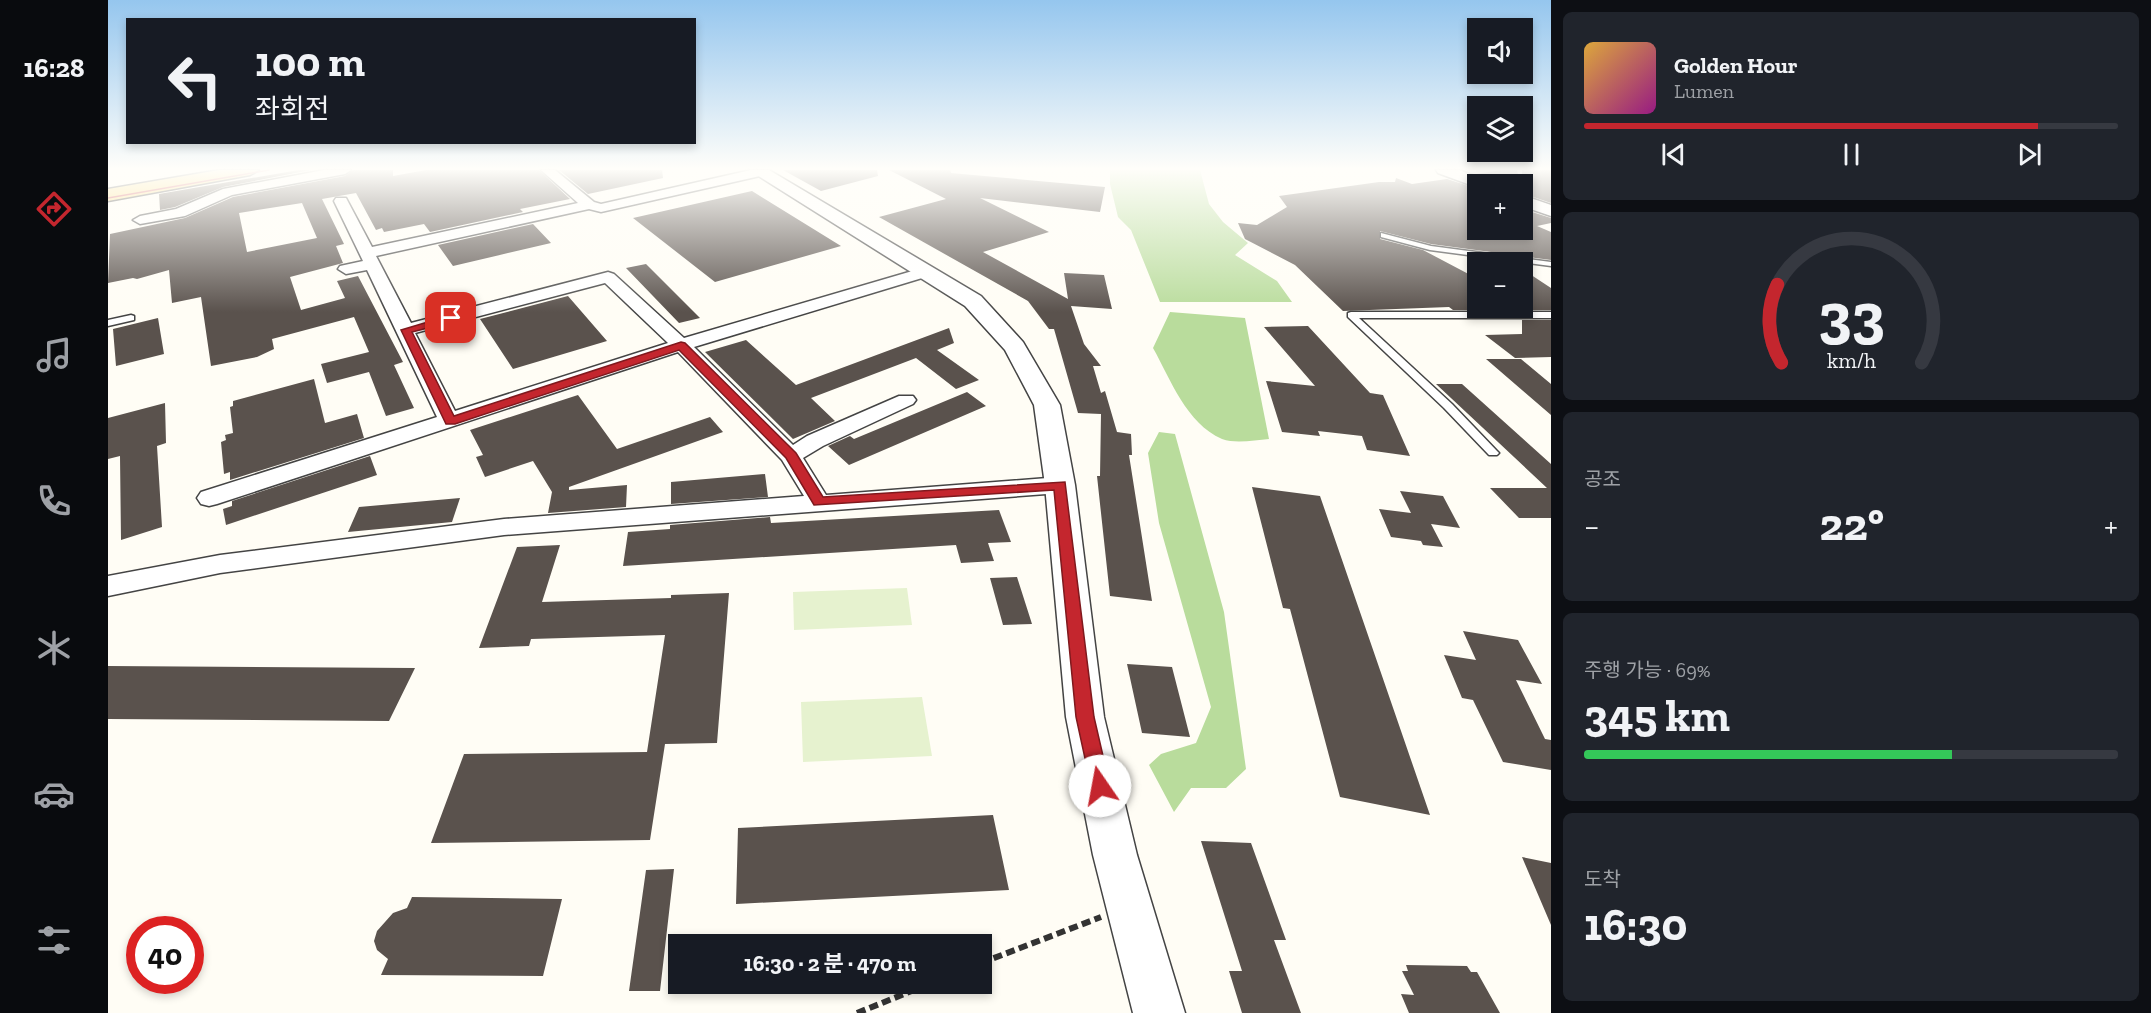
<!DOCTYPE html>
<html lang="ko">
<meta charset="utf-8">
<style>
:root{--surface:#171b24;--page:#20242c;--text:#f1f3f6;--muted:#9ea1a6;--line:#363941;--accent:#c4262e}
body{margin:0;font-family:"Zilla Slab","Noto Sans KR",serif;background:var(--page);color:var(--text);height:100vh;display:flex;flex-direction:column;font-size:22px;white-space:nowrap}
*{box-sizing:border-box;margin:0}
p{font-size:20px;color:var(--muted)}
.icon{flex:none;width:33px;height:33px;fill:none;stroke:currentColor;stroke-width:2;stroke-linecap:round;stroke-linejoin:round}
.map{position:relative;flex:1;overflow:hidden}
.sheet{display:flex;flex-direction:column;gap:12px;padding:12px;background:#0d0f14;width:600px}
.sheet>*{flex:none}
.top-card{position:absolute;left:18px;top:18px;width:570px;height:126px;border-radius:0px;box-shadow:0 3px 9px #0003;background:#171b24;color:var(--text);overflow:hidden}
.tools{position:absolute;left:1359px;top:18px;display:grid;gap:12px}
.tools a{display:grid;place-items:center;width:66px;height:66px;border-radius:0px;background:var(--surface);box-shadow:0 3px 9px #0003;font-size:30px}
.speed{position:absolute;left:18px;top:916px;display:flex;gap:12px;font-size:30px;font-weight:700;text-align:center}
.speed>*{display:grid;place-content:center;width:78px;height:78px;border-radius:50%;background:var(--surface);box-shadow:0 3px 9px #0003;line-height:1}
.speed .limit{border:9px solid #d22;background:#fff;color:#111}
.pin{position:absolute;display:grid;place-items:center;width:51px;height:51px;color:#fff;margin:-26px;border-radius:12px;box-shadow:0 3px 9px #0006}
.me{position:absolute;width:66px;margin:-33px;rotate:348deg;stroke-linejoin:round;filter:drop-shadow(0 0 4px #0008)}
.turn{display:flex;align-items:center;gap:21px;height:126px;padding:0 30px;font-size:27px}
.turn .icon{width:78px;height:78px;stroke-width:2.5}
.turn b{display:block;font-size:42px;line-height:51px}
.big{font-size:45px;font-weight:700;line-height:1.1}
.sheet .card{flex:1;display:flex;flex-direction:column;justify-content:center;gap:9px;min-width:0;padding:0 21px;border-radius:9px;background:var(--page)}
.sheet .dial{align-items:center;gap:0}
.dial svg{height:156px;overflow:visible;fill:none;stroke:var(--line);stroke-width:7;stroke-linecap:round;text-anchor:middle}
.dial text{fill:var(--text);stroke:none}
.song{display:flex;align-items:center;gap:18px}
.cover{width:72px;height:72px;border-radius:9px;background:linear-gradient(135deg,hsl(40 70% 55%),hsl(310 70% 35%))}
.played{height:6px;border-radius:3px;background:linear-gradient(90deg,var(--accent) 85%,var(--line) 85%)}
.keys{display:flex;justify-content:space-around;direction:ltr}
.heat{display:flex;justify-content:space-between;align-items:center;font-size:33px;direction:ltr}
.charge{height:9px;border-radius:4px;background:linear-gradient(90deg,#34c759 69%,var(--line) 0)}
.trip{position:absolute;left:560px;top:934px;width:324px;height:60px;border-radius:0px;background:var(--surface);box-shadow:0 3px 9px #0003;font-weight:700;line-height:60px;text-align:center}
main{display:flex;flex:1;min-height:0}
.dock{display:flex;flex-direction:column;width:108px;justify-content:space-around;align-items:center;background:#090b0e;color:var(--muted)}
.dock .icon{width:42px;height:42px}
.dock .active{color:var(--accent)}
.dock b{font-size:27px;color:var(--text)}
.map>svg:first-child{display:block}
.forest{fill:#b9dc9c}
.pitch{fill:#e6f2cf}
.building{fill:#5a524d;fill-rule:evenodd}
.lines{fill:none;stroke-linecap:round;stroke-linejoin:round}
.service-casing{stroke:#444;stroke-width:3}
.minor-casing{stroke:#444;stroke-width:3}
.tertiary-casing{stroke:#444;stroke-width:3}
.primary-casing{stroke:#222;stroke-width:3}
.path{stroke:#333;stroke-width:6;stroke-dasharray:9 4.5;stroke-linecap:butt}
.service{fill:#fff;fill-rule:evenodd}
.minor{fill:#fff;fill-rule:evenodd}
.tertiary{fill:#fff;fill-rule:evenodd}
.primary{fill:#f9d66b;fill-rule:evenodd}
.tram{stroke:#c4262e;stroke-width:1.5}
.route{fill:#c4262e;stroke:#7f191e;stroke-width:1.5}
</style>
<main>
<nav class="dock">
<b>16:28</b>
<svg class="icon active" aria-label="directions" viewBox="0 0 24 24"><path d="M12 3l9 9-9 9-9-9zM9 14v-3h6M13 9l2 2-2 2"/></svg>
<svg class="icon" aria-label="music" viewBox="0 0 24 24"><path d="M9 18V5l10-2v13"/><circle cx="6" cy="18" r="3"/><circle cx="16" cy="16" r="3"/></svg>
<svg class="icon" aria-label="phone" viewBox="0 0 24 24"><path d="M5 4h4l2 5-3 2q2 4 5 5l2-3 5 2v4C11 20 4 13 5 4z"/></svg>
<svg class="icon" aria-label="climate" viewBox="0 0 24 24"><path d="M12 3v18M4 7l16 10M4 17L20 7"/></svg>
<svg class="icon" aria-label="car" viewBox="0 0 24 24"><path d="M5 17H2v-5l4-1 3-4h7l3 4 3 1v5h-3M9 17h6M6 11h13"/><circle cx="7" cy="17" r="2"/><circle cx="17" cy="17" r="2"/></svg>
<svg class="icon" aria-label="filters" viewBox="0 0 24 24"><path d="M4 7h16M4 17h16"/><circle cx="9" cy="7" r="2"/><circle cx="15" cy="17" r="2"/></svg>
</nav>
<div class="map">
<svg width="1443" height="1013" viewBox="0 0 1443 1013">
<rect width="100%" height="100%" fill="#fffdf5"/>
<path class="forest" d="M1002 170H1092L1101 204 1115 222 1140 243 1127 255 1169 281 1184 302H1052L1023 230 1010 217 1002 184Z
M1062 312 1137 318 1161 439C1147 440 1128 444 1114 439 1078 423 1063 380 1045 348Z
M1051 432 1067 434 1116 612 1138 769 1118 788H1083L1066 812 1041 765 1053 754 1088 743 1103 707 1051 523 1040 453Z"/>
<path class="pitch" d="M799 588 804 625 686 630 685 592Z
M814 697 824 756 695 762 693 702Z"/>
<path class="building" d="M191 170H203L115 187 67 207 52 210 51 194Z
M245 170H285V176L318 170H431L462 199 412 209 415 212 322 232 316 224 276 232 274 228 268 230 248 193 214 199 236 244 228 246 235 263 182 277 193 310 237 298 229 281 250 276 295 362 286 365 306 408 278 416 261 372 219 383 213 364 261 352 246 317 164 339 166 349 149 357 103 366 93 297 64 303 61 270 29 279 25 278 0 283 2 234 77 218 125 197 237 176ZM194 203 209 238 139 252 131 213Z
M451 170H554L555 178 480 194Z
M675 170H769L770 176 713 191Z
M781 170H842L843 173 997 187 992 212 872 198 941 232 875 252 960 299 956 273 996 275 1004 309 963 306 976 344 993 366H985L993 393 997 391 1009 432 1023 434 1024 455H1021L1044 601 1002 596 989 476H992L993 414 970 413 946 329H941L920 301 771 217 838 199Z
M1393 170H1409L1412 183 1384 184 1381 179 1368 174Z
M1414 170H1443V203L1414 193Z
M1288 178 1304 184 1339 179 1370 189V230H1414V209L1443 218V223L1429 226 1443 232V260L1323 244 1272 231V239L1315 250 1370 279V310H1345L1341 307 1235 311 1187 265 1137 239 1130 223 1149 225 1179 207 1171 196 1271 182H1287Z
M644 191 733 246 607 282 525 218Z
M425 224 443 243 345 266 330 245Z
M538 264 592 318 571 323 518 268Z
M1414 269 1443 288V310H1414Z
M460 296 499 341 405 369 372 319Z
M50 318 56 354 8 366 5 329Z
M1414 320H1443V357L1407 358 1377 335 1414 334Z
M1200 326 1262 393 1275 395 1302 456 1259 450 1254 436 1210 431 1212 436 1174 432 1158 381 1207 386 1156 327Z
M841 328 846 343 829 350 871 380 848 389 808 358 703 398 727 421 685 439 597 352 638 340 688 385Z
M1378 359H1413L1443 384V415Z
M206 379 217 423 249 414 256 438 122 480V472L116 474 113 442 118 440 117 435 125 433 122 407 125 406V401Z
M1328 384H1354L1443 464V518H1411L1382 488H1439Z
M859 392 878 406 741 465 720 446 742 436 746 439Z
M470 395 509 449 602 417 615 432 461 487V490L519 485 518 507 440 513 444 492 425 461 377 477 368 457 375 455 362 430Z
M57 403 58 443 49 446 54 527 13 540 12 456 0 459V418Z
M262 456 269 475 118 525 115 509 124 506V501Z
M657 474 660 497 563 504V482Z
M1144 487 1212 496 1322 815 1232 797 1182 609 1175 608Z
M1292 491 1335 496 1352 528 1323 524 1335 547 1315 545 1313 541 1283 537 1271 509 1303 513Z
M352 498 344 522 240 532 251 507Z
M891 510 903 542 880 543 886 561 853 563 848 545 515 566 520 532 562 529V525L662 517 663 523Z
M452 545 434 602 563 598V595L621 593 609 743 557 744 542 840 323 843 356 754 539 752 557 635 423 639 421 646 371 648 409 547Z
M909 577 924 624 895 625 882 578Z
M1355 631 1410 640 1434 684 1408 680 1437 739 1443 740V770L1395 762 1365 700 1354 698 1336 655 1368 660Z
M1019 664 1064 667 1082 737 1034 733Z
M0 666 307 668 281 721 0 719Z
M885 815 901 890 628 904 630 828Z
M1093 841 1143 843 1178 940H1166L1193 1013H1134L1121 971H1134Z
M1414 857 1443 863V925Z
M566 869 552 991H521L538 870Z
M304 897 454 899 435 976 273 975 280 959 269 950 266 941 269 931 285 913 299 908Z
M1298 965 1359 966 1363 972H1369L1392 1013H1301L1293 994 1306 995 1294 971H1300Z"/>
<g class="lines">
<g class="service-casing">
<path id="service" d="M1273 233 1323 246 1443 262V266L1322 250 1273 237Z
M1243 312H1443V318H1251L1344 404 1389 451 1391 453 1389 455H1381L1336 408 1240 317V313Z
M23 315 26 316V320L0 326V320Z"/>
</g>
<g class="minor-casing">
<path id="minor" d="M216 170H243L237 174 124 195 77 216 32 224 25 220 32 216 68 209 115 189Z
M433 170H447L486 202 493 204 643 170 658 172 652 176 493 212 481 209 268 256 303 323 500 272 506 274 576 338 818 267 826 272 824 275 586 347 685 445 699 436 791 396H805L808 400 805 404 715 446 695 458 718 495 952 477 960 480 964 485 960 490 952 493 396 535 112 573 0 596V576L112 555 396 519 696 496 674 460 570 352 109 504 101 506 93 504 89 498 93 492 329 417 259 270 238 274 230 269 232 266 255 261 226 201 228 198H238L264 247 470 203ZM497 283 560 343 347 411 307 333Z"/>
</g>
<g class="tertiary-casing">
<path id="tertiary" d="M641 170H661L873 296 915 342 952 405 967 485 996 717 1029 855 1077 1013H1025L985 855 958 717 937 485 926 405 897 350 857 306Z
M1328 170H1351L1380 181 1382 184H1370L1368 187 1330 173Z
M1414 195 1443 205V216L1414 206Z"/>
</g>
<g class="primary-casing">
<path id="primary" d="M111 170H151L142 175 0 201V189Z"/>
</g>
<path class="path" d="M873 963 993 917
M749 1013 821 984"/>
<use href="#service" class="service"/>
<use href="#minor" class="minor"/>
<use href="#tertiary" class="tertiary"/>
<use href="#primary" class="primary"/>
<path class="tram" d="M0 198 161 170"/>
</g>
<linearGradient id="sky" x2="0" y2="1"><stop stop-color="#95c6ee"/><stop offset="0.54" stop-color="#fffefa"/><stop offset="1" stop-color="#fffefa" stop-opacity="0"/></linearGradient>
<rect width="1443" height="312" fill="url(#sky)"/>
<path class="route" d="M343 315 348 318 347 321 304 332 346 416 573 342 577 343 688 453 715 497 957 482 986 717 1002 786 999 792 992 795 985 792 983 786 968 717 946 490 706 505 678 458 571 350 347 424H338L293 330Z"/>
</svg>
<div class="tools">
<a><svg class="icon" aria-label="sound" viewBox="0 0 24 24"><path d="M4 9h4l5-4v14l-5-4H4zM17 9q2 3 0 6"/></svg></a>
<a><svg class="icon" aria-label="layers" viewBox="0 0 24 24"><path d="M12 4l9 5-9 5-9-5zM3 14l9 5 9-5"/></svg></a>
<a>+</a>
<a>−</a>
</div>
<div class="speed"><div class="limit">40</div></div>
<div class="pin" style="left:343px;top:318px;background:#d93025"><svg class="icon" aria-label="arrive" viewBox="0 0 24 24"><path d="M6 21V4h12l-3 4 3 4H6"/></svg></div>
<svg class="me" style="left:992px;top:786px" viewBox="-20 -20 40 40"><circle r="19" fill="#fff"/><path d="M0-13L10 11 0 6-10 11z" fill="#c4262e"/></svg>
<div class="trip">16:30 · 2 분 · 470 m</div>
<div class="top-card">
<div class="turn"><svg class="icon" aria-label="left" viewBox="0 0 24 24"><path d="M17 20v-9H6M10 6l-5 5 5 5"/></svg><div><b>100 m</b>좌회전</div></div>
</div>
</div>
<section class="sheet">
<div class="card">
<div class="song"><i class="cover"></i><div><b>Golden Hour</b><p>Lumen</p></div></div>
<div class="played"></div>
<div class="keys"><svg class="icon" aria-label="previous" viewBox="0 0 24 24"><path d="M18 5L8 12l10 7zM5 5v14"/></svg><svg class="icon" aria-label="pause" viewBox="0 0 24 24"><path d="M8 5v14M16 5v14"/></svg><svg class="icon" aria-label="next" viewBox="0 0 24 24"><path d="M6 5l10 7-10 7zM19 5v14"/></svg></div>
</div>
<div class="card dial"><svg viewBox="0 0 100 80">
<path d="M14 69A42 42 0 1 1 86 69"/>
<path d="M14 69A42 42 0 0 1 12 29" stroke="#c4262e"/>
<text x="50" y="56" font-size="32" font-weight="700">33</text>
<text x="50" y="72" font-size="11">km/h</text>
</svg></div>
<div class="card"><p>공조</p>
<div class="heat"><a>−</a><b class="big">22°</b><a>+</a></div>
</div>
<div class="card"><p>주행 가능 · 69%</p><b class="big">345 km</b><div class="charge"></div></div>
<div class="card"><p>도착</p><b class="big">16:30</b></div>
</section>
</main>
